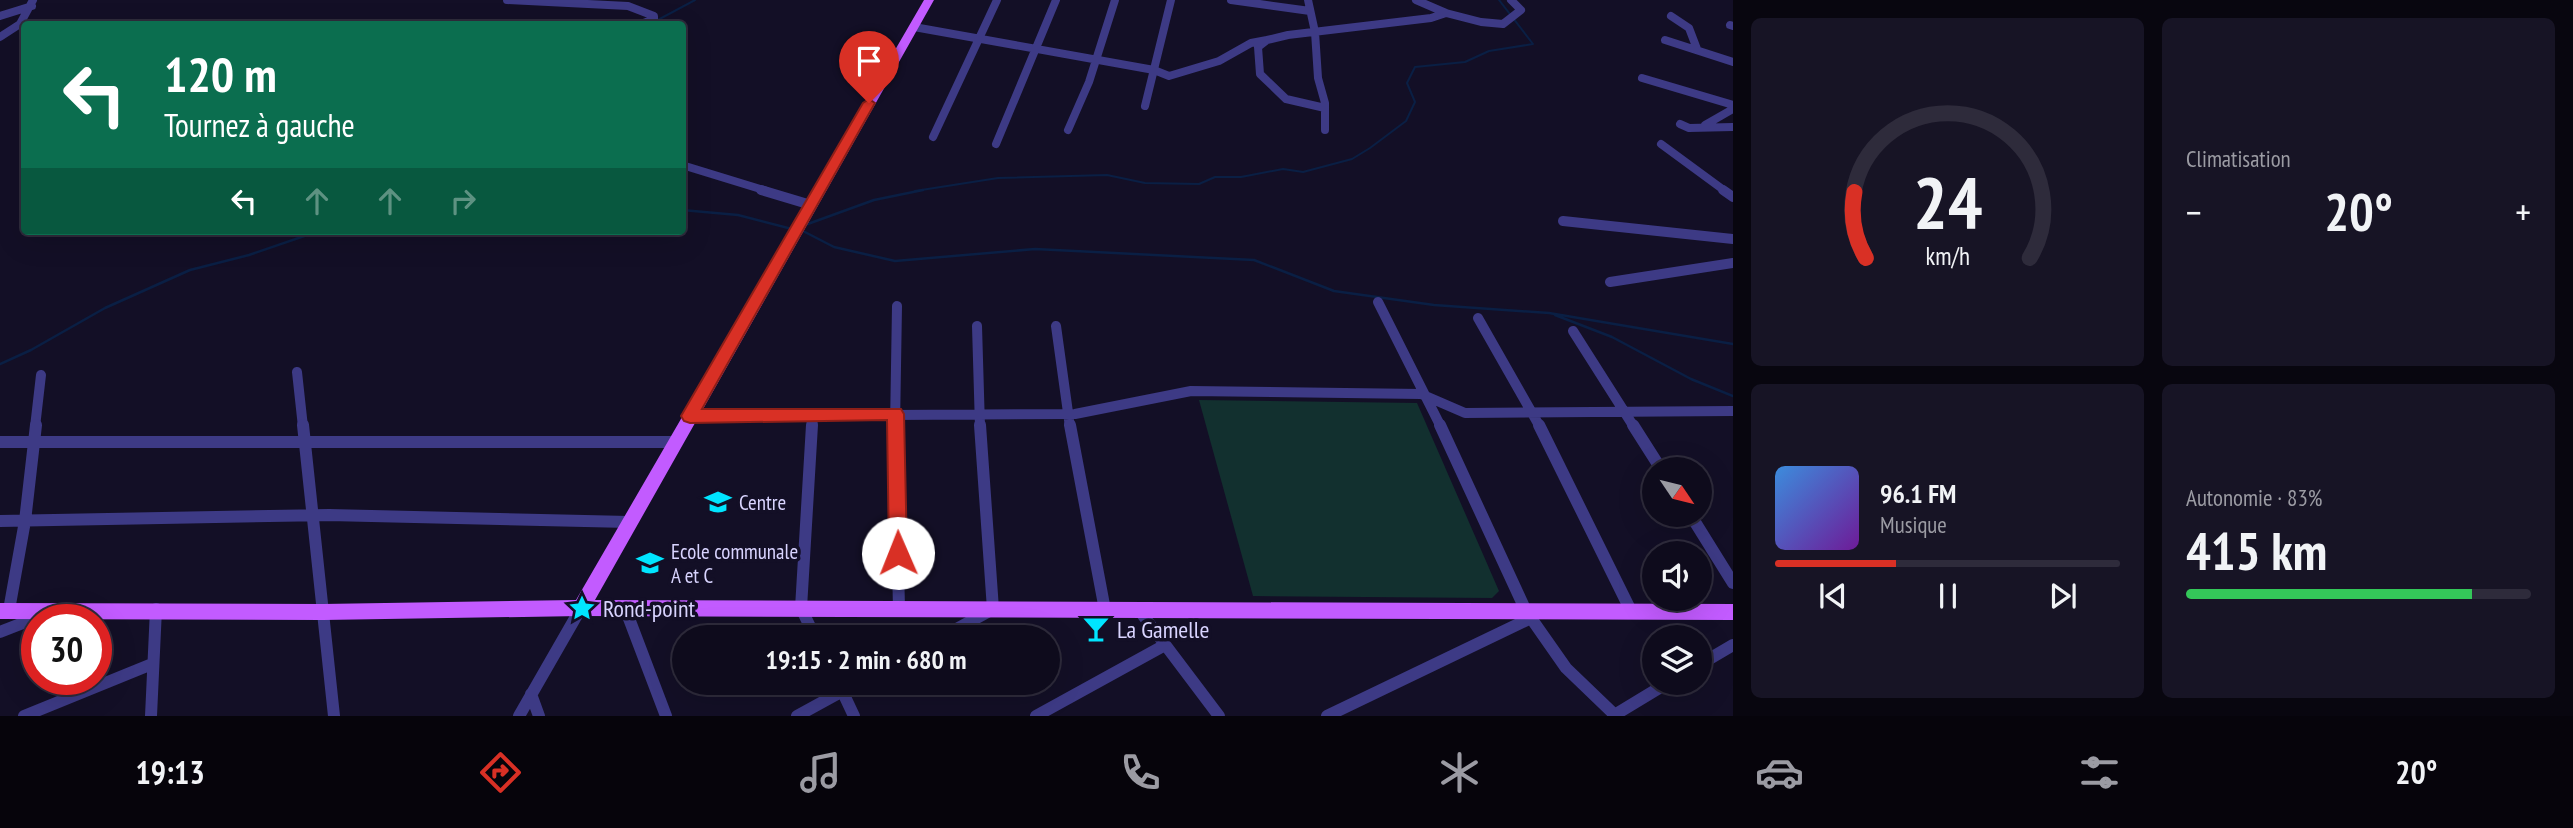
<!DOCTYPE html>
<html lang="fr">
<meta charset="utf-8">
<style>
:root{--surface:#0e0b1c;--page:#171425;--text:#f1f3f6;--muted:#9b9ba3;--line:#2e2b3b;--accent:#d93025}
body{margin:0;font-family:"PT Sans Narrow",sans-serif;background:var(--page);color:var(--text);height:100vh;display:flex;flex-direction:column;font-size:26px;white-space:nowrap}
*{box-sizing:border-box;margin:0}
p{font-size:23px;color:var(--muted)}
.icon{flex:none;width:38px;height:38px;fill:none;stroke:currentColor;stroke-width:2;stroke-linecap:round;stroke-linejoin:round}
.map{position:relative;flex:1;overflow:hidden}
.panel{display:flex;flex-direction:column;gap:18px;padding:18px;background:#08060f;width:840px}
.panel>*{flex:none}
.top-card{position:absolute;left:21px;top:21px;width:665px;height:214px;border-radius:7px;box-shadow:0 7px 28px #0002,0 0 0 2px var(--line);background:#0b6e4f;color:#fff;overflow:hidden}
.needle{width:46px;rotate:125deg}
.tools{position:absolute;left:1642px;top:457px;display:grid;gap:14px}
.tools a{display:grid;place-items:center;width:70px;height:70px;border-radius:50%;background:var(--surface);box-shadow:0 7px 28px #0002,0 0 0 2px var(--line);font-size:35px}
.speed{position:absolute;left:21px;top:604px;display:flex;gap:14px;font-size:35px;font-weight:700;text-align:center}
.speed>*{display:grid;place-content:center;width:91px;height:91px;border-radius:50%;background:var(--surface);box-shadow:0 7px 28px #0002,0 0 0 2px var(--line);line-height:1}
.speed .limit{border:10px solid #d22;background:#fff;color:#111}
.pin{position:absolute;display:grid;place-items:center;width:60px;height:60px;color:#fff;margin:-72px -30px;border-radius:50% 50% 50% 0;rotate:-45deg;box-shadow:0 0 7px #0007}
.pin .icon{rotate:45deg}
.me{position:absolute;width:77px;margin:-38px;rotate:359deg;stroke-linejoin:round;filter:drop-shadow(0 0 5px #0008)}
.turn{display:flex;align-items:center;gap:24px;height:147px;padding:0 28px;font-size:32px}
.turn .icon{width:91px;height:91px;stroke-width:2.5}
.turn b{display:block;font-size:49px;line-height:60px}
.lanes{display:flex;align-items:center;height:66px;padding:0 28px;background:#0003;justify-content:center;gap:35px;direction:ltr}
.lanes .off{opacity:.35}
.big{font-size:52px;font-weight:800;line-height:1.1}
.panel .widget{flex:1;display:flex;flex-direction:column;justify-content:center;gap:10px;min-width:0;padding:0 24px;border-radius:10px;background:var(--page)}
.panel .dial{align-items:center;gap:0}
.dial svg{height:182px;overflow:visible;fill:none;stroke:var(--line);stroke-width:7;stroke-linecap:round;text-anchor:middle}
.dial text{fill:var(--text);stroke:none}
.song{display:flex;align-items:center;gap:21px}
.cover{width:84px;height:84px;border-radius:10px;background:linear-gradient(135deg,hsl(210 70% 55%),hsl(280 70% 35%))}
.played{height:7px;border-radius:4px;background:linear-gradient(90deg,var(--accent) 35%,var(--line) 35%)}
.keys{display:flex;justify-content:space-around;direction:ltr}
.heat{display:flex;justify-content:space-between;align-items:center;font-size:38px;direction:ltr}
.charge{height:10px;border-radius:5px;background:linear-gradient(90deg,#34c759 83%,var(--line) 0)}
.panel .tiles{flex:1;display:grid;gap:18px;grid-template-columns:repeat(2,1fr)}
.trip{position:absolute;left:672px;top:625px;width:388px;height:70px;border-radius:35px;background:var(--surface);box-shadow:0 7px 28px #0002,0 0 0 2px var(--line);font-weight:800;line-height:70px;text-align:center}
.tab-bar{display:flex;height:112px;justify-content:space-around;align-items:center;background:#06040b;color:var(--muted)}
.tab-bar .icon{width:49px;height:49px}
.tab-bar .current{color:var(--accent)}
.tab-bar b{font-size:32px;color:var(--text)}
main{display:flex;flex:1;min-height:0}
.map>svg:first-child{display:block}
.green{fill:#12302f}
.lines{fill:none;stroke-linecap:round;stroke-linejoin:round}
.stream-far1{stroke:#0a1f44;stroke-width:2}
.stream{stroke:#0a1f44;stroke-width:2.5}
.minor-far2{stroke:#3d3a85;stroke-width:8}
.minor-far1{stroke:#3d3a85;stroke-width:10}
.minor{stroke:#3d3a85;stroke-width:12}
.major{fill:#c25bff;fill-rule:evenodd}
.route{fill:#d93025;stroke:#8d1f18;stroke-width:2}
.labels{text-anchor:middle;dominant-baseline:central;stroke-width:7;stroke-linejoin:round;paint-order:stroke}
.poi-label{font-size:21px;fill:#d9d4ff;stroke:#130f26;text-anchor:start}
.near-poi-label{font-size:24px;fill:#d9d4ff;stroke:#130f26;text-anchor:start}
</style>
<main>
<div class="map">
<svg width="1733" height="716" viewBox="0 0 1733 716">
<rect width="100%" height="100%" fill="#130f26"/>
<path class="green" d="M1199 400 1417 403 1499 591 1492 598 1253 596Z"/>
<g class="lines">
<path class="stream-far1" d="M654 22 695 0
M915 191 998 178 1107 175 1145 183 1199 184 1215 177H1241L1283 169 1303 172 1352 159 1370 148 1406 121 1415 102 1407 83 1415 67 1465 62 1489 51 1533 44 1499 0"/>
<path class="stream" d="M682 210 738 215 792 229
M805 225 874 200 923 190
M801 230 834 247 895 261 1035 249 1254 260 1334 291 1434 305 1549 313 1733 344
M1555 315 1612 337 1691 379 1733 396
M0 364 31 350 105 308 190 270 249 255 319 231"/>
<path class="minor-far2" d="M507 0 628 6 654 16V19L641 24
M1231 0 1310 11
M1308 0 1315 32 1318 78 1325 103V130
M1446 13 1481 22 1503 24 1521 10 1511 0
M0 16 32 6
M1671 16 1689 28 1697 49
M1730 25 1733 26
M914 27 1154 70 1169 76 1219 61 1251 43 1267 40
M0 37 20 24 33 0
M1665 40 1733 62
M1642 78 1733 105
M1145 106 1171 0
M1325 108 1286 99 1260 74 1258 47 1267 40 1288 35 1431 18 1446 13 1416 0
M1680 124 1689 128 1733 127
M1705 125 1733 109
M1068 130 1089 82 1115 0
M933 137 997 0
M996 144 1056 0
M1661 144 1725 191
M682 165 767 191"/>
<path class="minor-far1" d="M761 190 811 205
M1723 190 1733 197
M1563 221 1733 239
M1610 282 1733 263
M1378 302 1441 427
M1478 318 1540 427
M977 326 980 427
M1056 326 1070 427
M1573 331 1634 427
M297 372 303 427
M690 416 1075 414 1191 391 1421 394 1465 413 1733 411
M35 427 41 375
M812 427 813 413
M895 427 897 306"/>
<path class="minor" d="M303 425 334 716
M812 425 801 608 815 637
M895 425 899 609
M1070 425 1105 610
M1440 425 1526 611 1566 668 1616 716
M1539 425 1631 611
M1633 425 1661 469
M0 442H675
M1690 514 1733 583
M0 521 329 515 629 522
M625 608 666 716
M9 610 25 521 36 425
M1139 610 1219 716
M0 632 46 614
M942 637 993 609 980 425
M1699 665 1733 645
M838 682 854 716
M531 694 539 716
M24 716 152 664
M151 716 156 609
M519 716 581 608
M797 716 859 682
M1036 716 1165 645
M1327 716 1531 618
M1613 716 1669 682"/>
<path class="major" d="M924 0H934L595 600 1733 604V620L581 616 323 620 0 619V603L323 604 576 600Z"/>
</g>
<path class="route" d="M869 99 875 103 702 409H901L904 414 907 553 905 559 898 561 892 559 889 553 887 420 690 423 684 421 681 416 863 103Z"/>
<defs>
<g id="school-bare" transform="scale(2.1)"><path d="M0-5L7-2L0 1L-7-2ZM-4 1L0 2.5L4 1V4Q0 6-4 4Z" fill="#00e5ff" stroke="#130f26" stroke-width="2.5" paint-order="stroke"/></g>
<g id="sight-bare" transform="scale(2.1)"><path d="M0-6L1.8-2.2L6-1.7L2.9 1.2L3.7 5.4L0 3.3L-3.7 5.4L-2.9 1.2L-6-1.7L-1.8-2.2Z" fill="#00e5ff" stroke="#130f26" stroke-width="2.5" paint-order="stroke"/></g>
<g id="bar-bare" transform="scale(2.1)"><path d="M-6-5H6L.8 .8V4.5H3.5V6h-7V4.5H-.8V.8Z" fill="#00e5ff" stroke="#130f26" stroke-width="2.5" paint-order="stroke"/></g>
</defs>
<g fill-rule="evenodd">
<use href="#school-bare" x="718" y="502"/>
<use href="#school-bare" x="650" y="563"/>
<use href="#sight-bare" x="582" y="608"/>
<use href="#bar-bare" x="1096" y="629"/>
</g>
<g class="labels">
<g class="poi-label">
<text x="739" y="502">Centre</text>
<text x="671" y="551">Ecole communale<tspan x="671" dy="24">A et C</tspan></text>
</g>
<g class="near-poi-label">
<text x="603" y="608">Rond-point</text>
<text x="1117" y="629">La Gamelle</text>
</g>
</g>
</svg>
<div class="tools">
<a><svg class="needle" viewBox="-14 -14 28 28"><path d="M0-13l5 13h-10z" fill="#e53935"/><path d="M0 13l5-13h-10z" fill="#9b9ba3"/></svg></a>
<a><svg class="icon" aria-label="sound" viewBox="0 0 24 24"><path d="M4 9h4l5-4v14l-5-4H4zM17 9q2 3 0 6"/></svg></a>
<a><svg class="icon" aria-label="layers" viewBox="0 0 24 24"><path d="M12 4l9 5-9 5-9-5zM3 14l9 5 9-5"/></svg></a>
</div>
<div class="speed"><div class="limit">30</div></div>
<div class="pin" style="left:869px;top:103px;background:#d93025"><svg class="icon" aria-label="arrive" viewBox="0 0 24 24"><path d="M6 21V4h12l-3 4 3 4H6"/></svg></div>
<svg class="me" style="left:898px;top:553px" viewBox="-20 -20 40 40"><circle r="19" fill="#fff"/><path d="M0-13L10 11 0 6-10 11z" fill="#d93025"/></svg>
<div class="trip">19:15 · 2 min · 680 m</div>
<div class="top-card">
<div class="turn"><svg class="icon" aria-label="left" viewBox="0 0 24 24"><path d="M17 20v-9H6M10 6l-5 5 5 5"/></svg><div><b>120 m</b>Tournez à gauche</div></div>
<div class="lanes"><svg class="icon" aria-label="left" viewBox="0 0 24 24"><path d="M17 20v-9H6M10 6l-5 5 5 5"/></svg><svg class="icon off" aria-label="ahead" viewBox="0 0 24 24"><path d="M12 20V5M6 11l6-6 6 6"/></svg><svg class="icon off" aria-label="ahead" viewBox="0 0 24 24"><path d="M12 20V5M6 11l6-6 6 6"/></svg><svg class="icon off" aria-label="right" viewBox="0 0 24 24"><path d="M7 20v-9h11M14 6l5 5-5 5"/></svg></div>
</div>
</div>
<section class="panel">
<div class="tiles">
<div class="widget dial"><svg viewBox="0 0 100 80">
<path d="M14 69A42 42 0 1 1 86 69"/>
<path d="M14 69A42 42 0 0 1 9 40" stroke="#d93025"/>
<text x="50" y="56" font-size="32" font-weight="700">24</text>
<text x="50" y="72" font-size="11">km/h</text>
</svg></div>
<div class="widget"><p>Climatisation</p>
<div class="heat"><a>−</a><b class="big">20°</b><a>+</a></div>
</div>
<div class="widget">
<div class="song"><i class="cover"></i><div><b>96.1 FM</b><p>Musique</p></div></div>
<div class="played"></div>
<div class="keys"><svg class="icon" aria-label="previous" viewBox="0 0 24 24"><path d="M18 5L8 12l10 7zM5 5v14"/></svg><svg class="icon" aria-label="pause" viewBox="0 0 24 24"><path d="M8 5v14M16 5v14"/></svg><svg class="icon" aria-label="next" viewBox="0 0 24 24"><path d="M6 5l10 7-10 7zM19 5v14"/></svg></div>
</div>
<div class="widget"><p>Autonomie · 83%</p><b class="big">415 km</b><div class="charge"></div></div>
</div>
</section>
</main>
<nav class="tab-bar">
<b>19:13</b>
<svg class="icon current" aria-label="directions" viewBox="0 0 24 24"><path d="M12 3l9 9-9 9-9-9zM9 14v-3h6M13 9l2 2-2 2"/></svg>
<svg class="icon" aria-label="music" viewBox="0 0 24 24"><path d="M9 18V5l10-2v13"/><circle cx="6" cy="18" r="3"/><circle cx="16" cy="16" r="3"/></svg>
<svg class="icon" aria-label="phone" viewBox="0 0 24 24"><path d="M5 4h4l2 5-3 2q2 4 5 5l2-3 5 2v4C11 20 4 13 5 4z"/></svg>
<svg class="icon" aria-label="climate" viewBox="0 0 24 24"><path d="M12 3v18M4 7l16 10M4 17L20 7"/></svg>
<svg class="icon" aria-label="car" viewBox="0 0 24 24"><path d="M5 17H2v-5l4-1 3-4h7l3 4 3 1v5h-3M9 17h6M6 11h13"/><circle cx="7" cy="17" r="2"/><circle cx="17" cy="17" r="2"/></svg>
<svg class="icon" aria-label="filters" viewBox="0 0 24 24"><path d="M4 7h16M4 17h16"/><circle cx="9" cy="7" r="2"/><circle cx="15" cy="17" r="2"/></svg>
<b>20°</b>
</nav>
